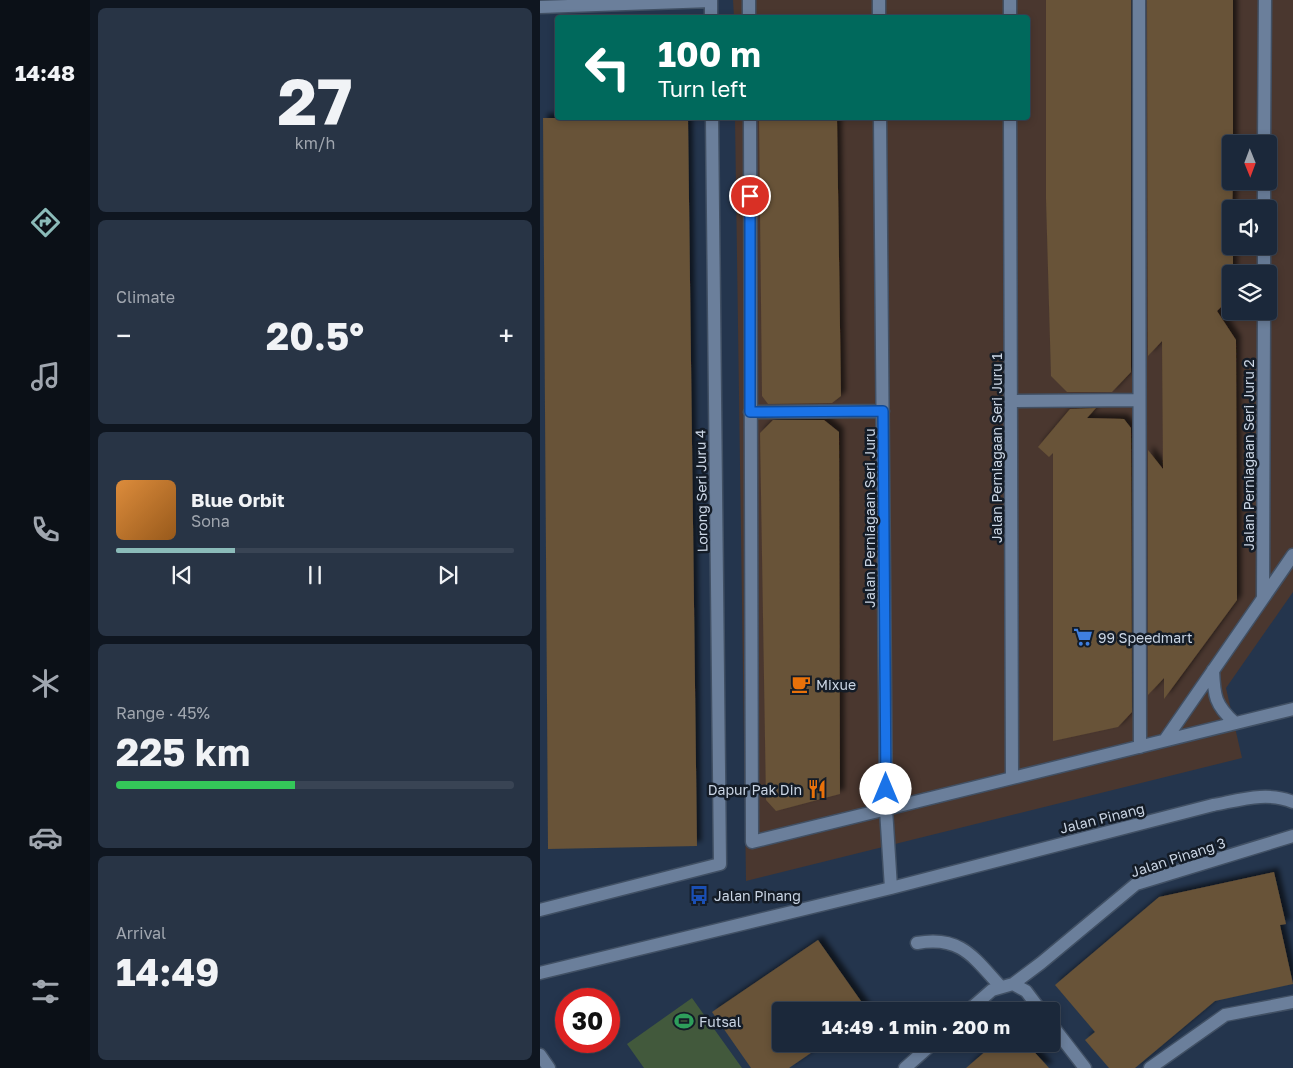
<!DOCTYPE html>
<meta charset="utf-8">
<style>
:root{--surface:#1b283a;--page:#283445;--text:#f1f3f6;--muted:#a0a6af;--line:#394454;--accent:#8bbbb9}
body{margin:0;font-family:"Golos Text",sans-serif;background:var(--page);color:var(--text);height:100vh;display:flex;flex-direction:column;font-size:19px;white-space:nowrap}
*{box-sizing:border-box;margin:0}
p{font-size:16px;color:var(--muted)}
.icon{flex:none;width:28px;height:28px;fill:none;stroke:currentColor;stroke-width:2;stroke-linecap:round;stroke-linejoin:round}
.map{position:relative;flex:1;overflow:hidden}
.details{display:flex;flex-direction:column;gap:8px;padding:8px;background:#0f1620;width:450px}
.details>*{flex:none}
.guide{position:absolute;left:15px;top:15px;width:475px;height:105px;border-radius:5px;box-shadow:0 2px 8px #0003,0 0 0 1px var(--line);background:#00695c;color:#fff;overflow:hidden}
.needle{width:32px;rotate:179deg}
.tools{position:absolute;left:682px;top:135px;display:grid;gap:10px}
.tools a{display:grid;place-items:center;width:55px;height:55px;border-radius:5px;background:var(--surface);box-shadow:0 2px 8px #0003,0 0 0 1px var(--line);font-size:25px}
.speed{position:absolute;left:15px;top:988px;display:flex;gap:10px;font-size:25px;font-weight:700;text-align:center}
.speed>*{display:grid;place-content:center;width:65px;height:65px;border-radius:50%;background:var(--surface);box-shadow:0 2px 8px #0003,0 0 0 1px var(--line);line-height:1}
.speed .limit{border:8px solid #d22;background:#fff;color:#111}
.pin{position:absolute;display:grid;place-items:center;width:42px;height:42px;color:#fff;margin:-21px;border:2px solid #fff;border-radius:50%;box-shadow:0 1px 5px #0007}
.me{position:absolute;width:55px;margin:-28px;rotate:0deg;stroke-linejoin:round;filter:drop-shadow(0 0 4px #0008)}
.turn{display:flex;align-items:center;gap:18px;height:105px;padding:0 20px;font-size:22px}
.turn .icon{width:65px;height:65px;stroke-width:2.5}
.turn b{display:block;font-size:35px;line-height:42px}
.big{font-size:38px;font-weight:700;line-height:1.1}
.details .widget{flex:1;display:flex;flex-direction:column;justify-content:center;gap:8px;min-width:0;padding:0 18px;border-radius:8px;background:var(--page)}
.details .dial{align-items:center;gap:0}
.dial b{font-size:65px;line-height:1}
.song{display:flex;align-items:center;gap:15px}
.cover{width:60px;height:60px;border-radius:8px;background:linear-gradient(135deg,hsl(30 70% 55%),hsl(30 70% 35%))}
.played{height:5px;border-radius:2px;background:linear-gradient(90deg,var(--accent) 30%,var(--line) 30%)}
.keys{display:flex;justify-content:space-around;direction:ltr}
.heat{display:flex;justify-content:space-between;align-items:center;font-size:28px;direction:ltr}
.charge{height:8px;border-radius:4px;background:linear-gradient(90deg,#34c759 45%,var(--line) 0)}
.trip{position:absolute;left:232px;top:1002px;width:288px;height:50px;border-radius:5px;background:var(--surface);box-shadow:0 2px 8px #0003,0 0 0 1px var(--line);font-weight:700;line-height:50px;text-align:center}
main{display:flex;flex:1;min-height:0}
.menu{display:flex;flex-direction:column;width:90px;justify-content:space-around;align-items:center;background:#0b1017;color:var(--muted)}
.menu .icon{width:35px;height:35px}
.menu .current{color:var(--accent)}
.menu b{font-size:22px;color:var(--text)}
.map>svg:first-child{display:block}
.commercial{fill:#4a372f;fill-rule:evenodd}
.garden{fill:#42593c}
.building{fill:#675237;filter:url(#shadow)}
.lines{fill:none;stroke-linecap:round;stroke-linejoin:round}
.minor-casing{stroke:#415064;stroke-width:15}
.minor{stroke:#6b7f9b;stroke-width:12}
.route-casing{stroke:#114b97;stroke-width:12}
.route{stroke:#1a73e8;stroke-width:9}
.labels{text-anchor:middle;dominant-baseline:central;stroke-width:5;stroke-linejoin:round;paint-order:stroke}
.street-label{font-size:14px;fill:#cad5e4;stroke:#141c27}
.poi-label{font-size:14px;fill:#cad5e4;stroke:#141c27;text-anchor:start}
</style>
<main>
<nav class="menu">
<b>14:48</b>
<svg class="icon current" aria-label="directions" viewBox="0 0 24 24"><path d="M12 3l9 9-9 9-9-9zM9 14v-3h6M13 9l2 2-2 2"/></svg>
<svg class="icon" aria-label="music" viewBox="0 0 24 24"><path d="M9 18V5l10-2v13"/><circle cx="6" cy="18" r="3"/><circle cx="16" cy="16" r="3"/></svg>
<svg class="icon" aria-label="phone" viewBox="0 0 24 24"><path d="M5 4h4l2 5-3 2q2 4 5 5l2-3 5 2v4C11 20 4 13 5 4z"/></svg>
<svg class="icon" aria-label="climate" viewBox="0 0 24 24"><path d="M12 3v18M4 7l16 10M4 17L20 7"/></svg>
<svg class="icon" aria-label="car" viewBox="0 0 24 24"><path d="M5 17H2v-5l4-1 3-4h7l3 4 3 1v5h-3M9 17h6M6 11h13"/><circle cx="7" cy="17" r="2"/><circle cx="17" cy="17" r="2"/></svg>
<svg class="icon" aria-label="filters" viewBox="0 0 24 24"><path d="M4 7h16M4 17h16"/><circle cx="9" cy="7" r="2"/><circle cx="15" cy="17" r="2"/></svg>
</nav>
<section class="details">
<div class="widget dial"><b>27</b><p>km/h</p></div>
<div class="widget"><p>Climate</p>
<div class="heat"><a>−</a><b class="big">20.5°</b><a>+</a></div>
</div>
<div class="widget">
<div class="song"><i class="cover"></i><div><b>Blue Orbit</b><p>Sona</p></div></div>
<div class="played"></div>
<div class="keys"><svg class="icon" aria-label="previous" viewBox="0 0 24 24"><path d="M18 5L8 12l10 7zM5 5v14"/></svg><svg class="icon" aria-label="pause" viewBox="0 0 24 24"><path d="M8 5v14M16 5v14"/></svg><svg class="icon" aria-label="next" viewBox="0 0 24 24"><path d="M6 5l10 7-10 7zM19 5v14"/></svg></div>
</div>
<div class="widget"><p>Range · 45%</p><b class="big">225 km</b><div class="charge"></div></div>
<div class="widget"><p>Arrival</p><b class="big">14:49</b></div>
</section>
<div class="map">
<svg width="753" height="1068" viewBox="0 0 753 1068">
<defs>
<filter id="shadow"><feDropShadow dx="4.5" dy="-4.5" stdDeviation="2.5" flood-color="#0009"/></filter>
</defs>
<rect width="100%" height="100%" fill="#24354d"/>
<path class="commercial" d="M193 0H753V592L686 688 702 758 206 881 195 118H488V18L194 17ZM691 144H729V181H691ZM691 209H729V246H691ZM691 274H729V311H691Z"/>
<path class="garden" d="M152 998 202 1068H104L87 1044Z"/>
<path class="building" d="M506 0H591V372L572 392H527L511 376 506 199Z
M607 0H693V144H691V181H693L691 246H693V274H691V297L677 311 696 340 697 600 624 699V678L608 695V450L623 469 622 341 608 356Z
M3 118H148L157 846 8 849Z
M219 118H297L301 396 292 403 228 404 222 396Z
M556 408 547 418 584 419 591 428 592 712 578 727 513 741V453L509 457 498 447 530 409Z
M233 420H284L299 432 300 794 236 811 226 800 220 433Z
M734 872 746 924 740 925 753 984 675 1001 595 1068H569L545 1040 555 1032 515 985 619 897Z
M278 940 328 1011H241V1044H284L249 1068H211L172 1012Z
M454 1044H487L509 1068H426Z"/>
<g class="lines">
<g class="minor-casing">
<path id="minor" d="M171 0V18
M209 0V18
M339 0V18
M470 0V18
M599 0 600 747
M0 7 171 1
M210 118 212 842 753 709
M340 118 346 809 351 888
M470 118 472 778
M724 144 725 0
M724 209V181
M724 274V246
M471 401 599 400
M210 412 343 411
M723 598 724 311
M673 670C674 696 675 705 695 723
M625 740 753 555
M0 910 180 864 172 118
M377 943C421 935 434 958 461 987
M0 973 351 888 673 805C700 800 727 791 753 802
M473 984 486 991 501 1011
M428 1011 452 990 473 984 501 963 596 884 753 836
M511 1024 545 1068
M0 1055 9 1068
M365 1068 392 1044
M610 1068 685 1015 753 1002"/>
</g>
<use href="#minor" class="minor"/>
</g>
<g class="lines">
<g class="route-casing">
<path id="route" d="M210 196V412L343 411 346 789"/>
</g>
<use href="#route" class="route"/>
</g>
<defs>
<g id="supermarket-bare" transform="scale(1.5)"><path d="M-6-5.5h2.5l.6 2H6L4.5 2H-2.5L-4.4-4H-6ZM-1.5 3.2a1.3 1.3 0 1 0 .1 0ZM3 3.2a1.3 1.3 0 1 0 .1 0Z" fill="#3f7fe0" stroke="#141c27" stroke-width="2.5" paint-order="stroke"/></g>
<g id="cafe-bare" transform="scale(1.5)"><path d="M-5.5-4.5H6V0H3Q3 3.5 0 3.5H-2.5Q-5.5 3.5-5.5 0ZM3-3.2v2h1.7v-2ZM-6 4.5H4V6H-6Z" fill="#e8710a" stroke="#141c27" stroke-width="2.5" paint-order="stroke"/></g>
<g id="restaurant-bare" transform="scale(1.5)"><path d="M-5-6h1v4h1v-4h1v4h1v-4h1v5L-1.5 .5V6h-2V.5L-5-1ZM5-6V6H3V1.5H1.5Q1.5-4 5-6Z" fill="#e8710a" stroke="#141c27" stroke-width="2.5" paint-order="stroke"/></g>
<g id="bus-bare" transform="scale(1.5)"><path d="M-5-6H5V4H4V6H2V4H-2V6H-4V4H-5ZM-3.5-4V0h7V-4ZM-3.5 1.2v1.5H-2V1.2ZM2 1.2v1.5H3.5V1.2Z" fill="#1a4fb4" stroke="#141c27" stroke-width="2.5" paint-order="stroke"/></g>
<g id="stadium-bare" transform="scale(1.5)"><path d="M0-5a6.5 5 0 1 0 0 10a6.5 5 0 1 0 0-10ZM-3.5-1.8h7v3.6h-7Z" fill="#2e9e5b" stroke="#141c27" stroke-width="2.5" paint-order="stroke"/></g>
</defs>
<g fill-rule="evenodd">
<use href="#supermarket-bare" x="543" y="637"/>
<use href="#cafe-bare" x="261" y="684"/>
<use href="#restaurant-bare" x="277" y="789"/>
<use href="#bus-bare" x="159" y="895"/>
<use href="#stadium-bare" x="144" y="1021"/>
</g>
<g class="labels">
<g class="street-label">
<text transform="translate(456 448) rotate(-90)">Jalan Perniagaan Seri Juru 1</text>
<text transform="translate(708 455) rotate(-90)">Jalan Perniagaan Seri Juru 2</text>
<text transform="translate(161 491) rotate(-91)">Lorong Seri Juru 4</text>
<text transform="translate(329 518) rotate(-90)">Jalan Perniagaan Seri Juru</text>
<text transform="translate(562 818) rotate(-14)">Jalan Pinang</text>
<text transform="translate(638 857) rotate(-18)">Jalan Pinang 3</text>
</g>
<g class="poi-label">
<text x="558" y="637">99 Speedmart</text>
<text x="276" y="684">Mixue</text>
<text x="262" y="789" text-anchor="end">Dapur Pak Din</text>
<text x="174" y="895">Jalan Pinang</text>
<text x="159" y="1021">Futsal</text>
</g>
</g>
</svg>
<div class="tools">
<a><svg class="needle" viewBox="-14 -14 28 28"><path d="M0-13l5 13h-10z" fill="#e53935"/><path d="M0 13l5-13h-10z" fill="#a0a6af"/></svg></a>
<a><svg class="icon" aria-label="sound" viewBox="0 0 24 24"><path d="M4 9h4l5-4v14l-5-4H4zM17 9q2 3 0 6"/></svg></a>
<a><svg class="icon" aria-label="layers" viewBox="0 0 24 24"><path d="M12 4l9 5-9 5-9-5zM3 14l9 5 9-5"/></svg></a>
</div>
<div class="speed"><div class="limit">30</div></div>
<div class="pin" style="left:210px;top:196px;background:#d93025"><svg class="icon" aria-label="arrive" viewBox="0 0 24 24"><path d="M6 21V4h12l-3 4 3 4H6"/></svg></div>
<svg class="me" style="left:346px;top:789px" viewBox="-20 -20 40 40"><circle r="19" fill="#fff"/><path d="M0-13L10 11 0 6-10 11z" fill="#1a73e8"/></svg>
<div class="trip">14:49 · 1 min · 200 m</div>
<div class="guide">
<div class="turn"><svg class="icon" aria-label="left" viewBox="0 0 24 24"><path d="M17 20v-9H6M10 6l-5 5 5 5"/></svg><div><b>100 m</b>Turn left</div></div>
</div>
</div>
</main>
